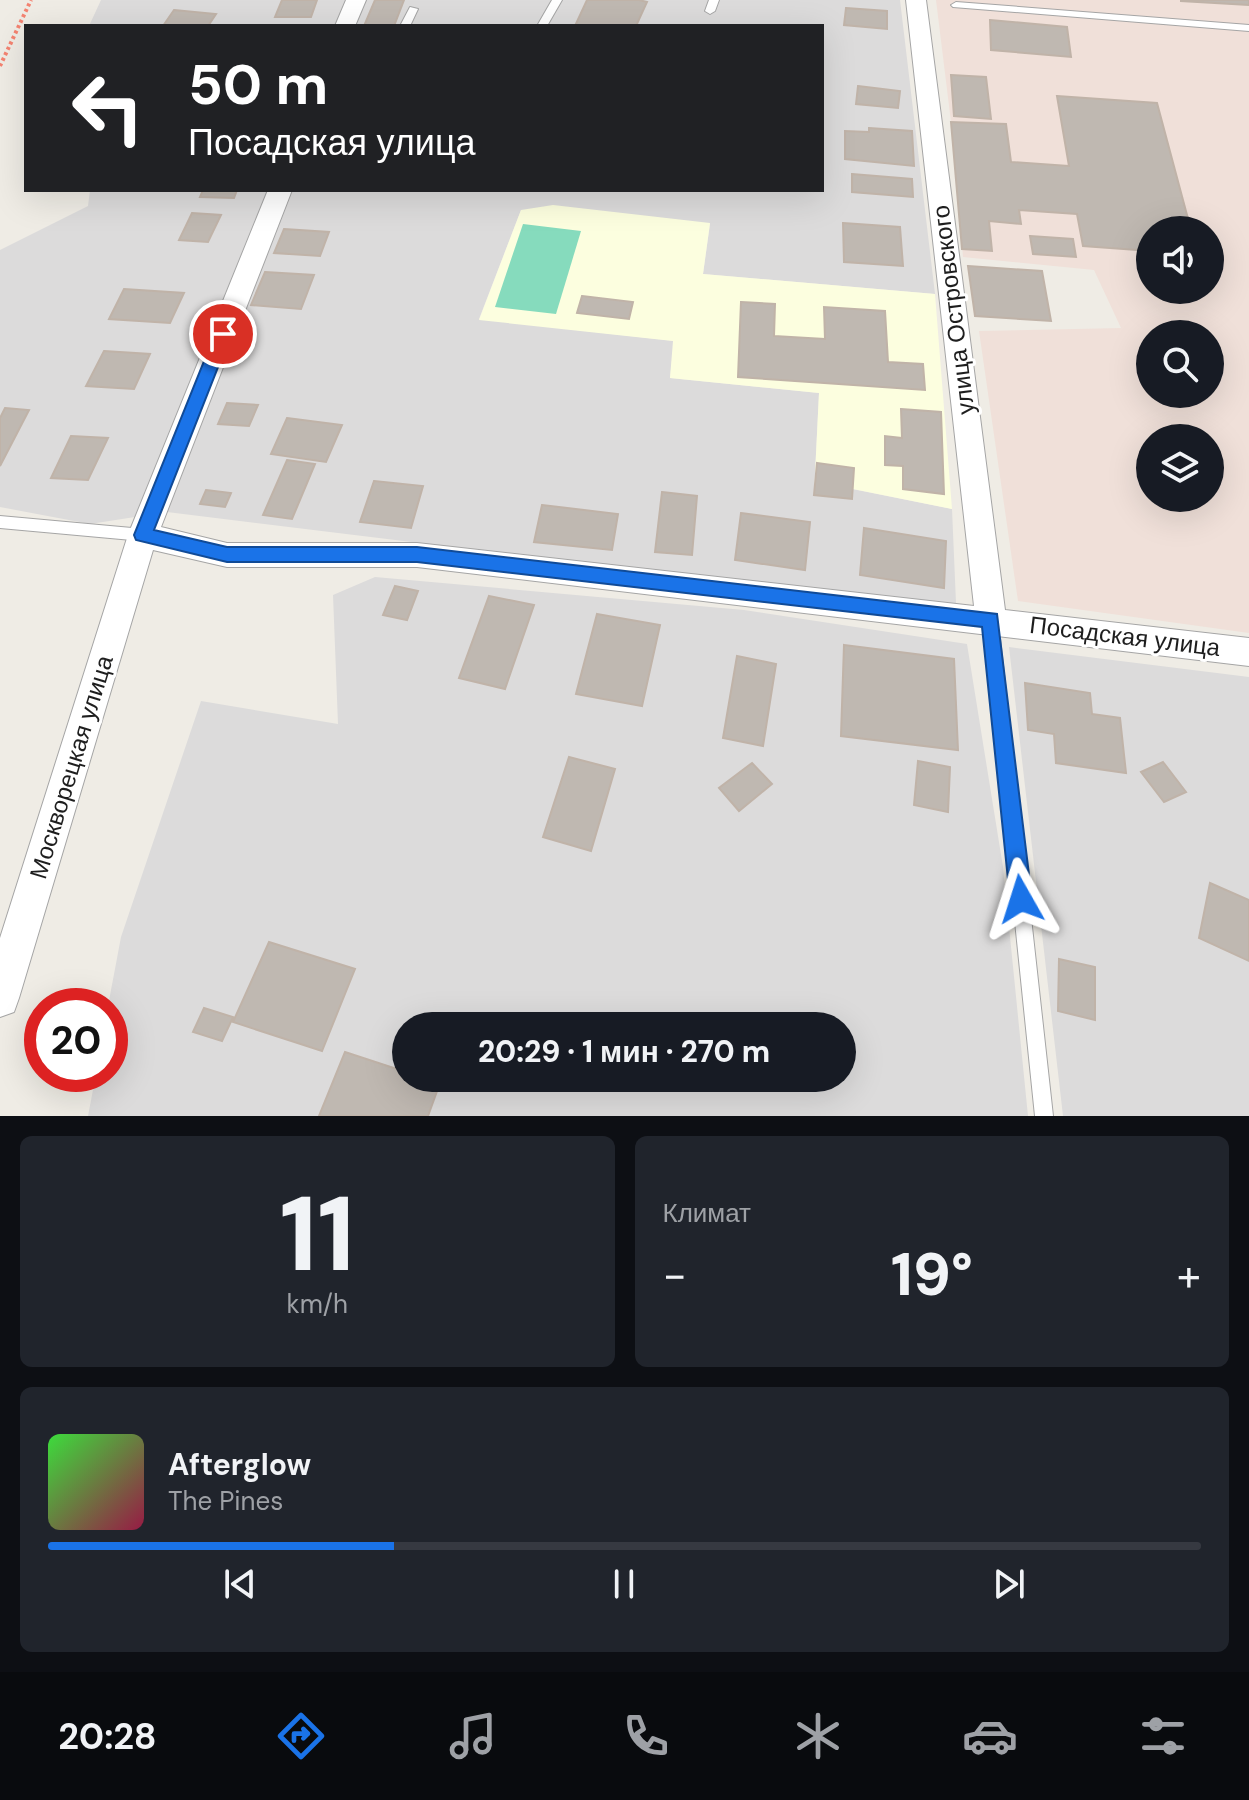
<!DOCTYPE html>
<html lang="ru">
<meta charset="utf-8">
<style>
:root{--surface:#171b24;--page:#20242c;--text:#f1f3f6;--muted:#9ea1a6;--line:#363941;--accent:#1a73e8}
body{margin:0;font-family:"DM Sans",sans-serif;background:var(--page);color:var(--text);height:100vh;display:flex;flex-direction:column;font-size:30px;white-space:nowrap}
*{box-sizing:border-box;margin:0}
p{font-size:26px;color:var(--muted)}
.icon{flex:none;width:44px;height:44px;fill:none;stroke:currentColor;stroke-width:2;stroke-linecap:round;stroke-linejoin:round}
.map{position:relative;height:1116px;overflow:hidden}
.details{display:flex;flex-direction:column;gap:20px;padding:20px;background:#0d0f14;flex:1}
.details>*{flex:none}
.hud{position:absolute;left:24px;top:24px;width:800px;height:168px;border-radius:0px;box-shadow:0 8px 32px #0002;background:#202124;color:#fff;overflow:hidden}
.controls{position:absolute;left:1136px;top:216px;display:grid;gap:16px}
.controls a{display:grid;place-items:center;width:88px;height:88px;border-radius:50%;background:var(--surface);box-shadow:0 8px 32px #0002;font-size:40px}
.speed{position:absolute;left:24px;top:988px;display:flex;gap:16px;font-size:40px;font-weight:700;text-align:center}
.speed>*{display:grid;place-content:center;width:104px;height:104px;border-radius:50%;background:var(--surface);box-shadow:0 8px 32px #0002;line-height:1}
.speed .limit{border:12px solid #d22;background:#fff;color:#111}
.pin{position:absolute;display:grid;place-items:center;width:68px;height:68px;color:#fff;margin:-34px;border:4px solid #fff;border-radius:50%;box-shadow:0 2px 8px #0007}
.me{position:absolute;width:88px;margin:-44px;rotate:354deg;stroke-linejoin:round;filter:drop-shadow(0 0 6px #0008)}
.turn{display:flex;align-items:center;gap:28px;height:168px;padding:0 32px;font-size:36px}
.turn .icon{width:104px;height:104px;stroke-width:2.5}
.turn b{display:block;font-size:56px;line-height:68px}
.big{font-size:60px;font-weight:800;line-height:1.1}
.details .tile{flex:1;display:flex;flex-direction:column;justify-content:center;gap:12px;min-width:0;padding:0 28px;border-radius:12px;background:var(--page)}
.details .dial{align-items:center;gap:0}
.dial b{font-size:104px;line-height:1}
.song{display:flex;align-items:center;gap:24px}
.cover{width:96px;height:96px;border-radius:12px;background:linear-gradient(135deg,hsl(120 70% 55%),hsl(340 70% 35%))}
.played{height:8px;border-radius:4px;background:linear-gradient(90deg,var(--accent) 30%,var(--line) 30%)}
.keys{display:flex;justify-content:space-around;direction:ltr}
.heat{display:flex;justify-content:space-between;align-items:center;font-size:44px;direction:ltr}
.details .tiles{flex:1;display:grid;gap:20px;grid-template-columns:1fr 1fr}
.tile:last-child{grid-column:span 2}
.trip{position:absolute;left:392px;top:1012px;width:464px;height:80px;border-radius:40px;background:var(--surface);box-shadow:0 8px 32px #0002;font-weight:800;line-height:80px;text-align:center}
.menu{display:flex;height:128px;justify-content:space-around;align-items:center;background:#090b0e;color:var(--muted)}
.menu .icon{width:56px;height:56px}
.menu .selected{color:var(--accent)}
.menu b{font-size:36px;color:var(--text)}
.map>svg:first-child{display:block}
.residential{fill:#dcdbdb;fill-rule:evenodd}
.education{fill:#fcfedf}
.military{fill:#f0e0d9;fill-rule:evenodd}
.pitch{fill:#86dbbd}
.building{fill:#bfb8b1;stroke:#c0b3a8;stroke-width:2}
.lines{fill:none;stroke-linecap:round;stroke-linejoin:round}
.service-casing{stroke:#a5a5a5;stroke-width:2}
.minor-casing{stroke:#a5a5a5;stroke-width:2}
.path{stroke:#f48371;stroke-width:4;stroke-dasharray:3 3;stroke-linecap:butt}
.service{fill:#fff;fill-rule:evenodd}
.minor{fill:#fff;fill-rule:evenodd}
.route{fill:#1a73e8;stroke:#114b97;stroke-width:2}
.labels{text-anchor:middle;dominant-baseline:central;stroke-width:6;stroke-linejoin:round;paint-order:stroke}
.street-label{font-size:24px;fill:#1e1e1e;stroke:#fff}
</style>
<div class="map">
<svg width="1249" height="1116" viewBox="0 0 1249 1116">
<rect width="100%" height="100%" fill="#efece5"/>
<path class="residential" d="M101 0H900L935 294 703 274 710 224 521 210 479 319 674 341 670 378 819 393 814 494 852 489 952 509 956 603 942 607 167 512 90 524 0 507V250L88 206 90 190H822V26H89Z
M375 577 744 610 967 644 1003 867 1028 1116H88L96 1074H110L108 1006 121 937 201 701 338 724 333 595ZM406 1026H842V1078H406Z
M1009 647 1249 677V1116H1063Z"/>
<path class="education" d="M553 205 710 223 703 274 935 294 952 509 853 489 852 499 814 495 819 393 670 378 673 341 479 320 521 210Z"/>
<path class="military" d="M936 0H1249V633L1018 601 979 331 1121 328 1094 270 963 257 951 122ZM1150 230H1210V290H1150ZM1150 334H1210V394H1150ZM1150 438H1210V498H1150Z"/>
<path class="pitch" d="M523 224 581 231 556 314 495 307Z"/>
<path class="building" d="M282 0H317L311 17H275Z
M375 0H404L394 26H364Z
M587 0H639L647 2 636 26H558H575Z
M1181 0H1249V5L1181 1Z
M846 8 887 11V29L844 25Z
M174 10 216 14 208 26H163Z
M990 20 1067 27 1071 57 991 50Z
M951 75 986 77 991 119 954 116Z
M858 86 900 91 898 108 856 104Z
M1057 96 1157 103 1191 230H1150V251L1083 246 1077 214 1019 210 1021 224 989 221 992 251 962 249 951 122 1006 124 1011 162 1069 166Z
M869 128 912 131 914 166 845 159V131L869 132Z
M852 174 912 179 913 197 852 192Z
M203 190H237L234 198 200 197Z
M192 213 221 215 208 242 179 240Z
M843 223 900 227 903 266 844 262Z
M284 229 329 232 320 256 274 253Z
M1030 236 1073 239 1076 257 1033 254Z
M968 266 1042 271 1051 321 975 316Z
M265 272 314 275 301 309 251 305Z
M124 289 184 293 170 323 109 319Z
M582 296 633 302 629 319 577 313Z
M741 302 775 304 774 336 825 339 824 307 885 311 888 362 923 364 925 390 738 377Z
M104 351 150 354 134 389 86 386Z
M227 403 258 405 249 426 218 424Z
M5 408 29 410 0 466V418Z
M901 409 941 412 944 494 903 489V466L885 465V436L902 438Z
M287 418 342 425 326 462 271 454Z
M71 436 108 438 88 480 51 478Z
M287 460 315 464 292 519 263 515Z
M817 463 854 468 852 499 814 495Z
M374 481 423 486 411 528 360 522Z
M206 490 231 493 225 507 200 504Z
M662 492 697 496 692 555 655 552Z
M542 505 618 514 612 550 534 542Z
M741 513 810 522 805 570 735 560Z
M864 528 946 541 944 588 860 575Z
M395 586 418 591 407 620 383 615Z
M489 596 534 605 505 689 459 678Z
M597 614 660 625 642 706 576 694Z
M844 645 954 659 958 750 841 736Z
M737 656 776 664 763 746 723 738Z
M1025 683 1090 693 1092 714 1120 718 1126 773 1056 763 1054 734 1028 730Z
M569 757 615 769 591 851 543 837Z
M918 761 950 767 948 812 914 805Z
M1163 762 1186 792 1164 802 1141 772Z
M752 763 772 784 739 811 719 788Z
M1210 883 1249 900V961L1199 938Z
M269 942 355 969 322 1051 233 1022Z
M1059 959 1095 967V1020L1058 1011Z
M204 1008 233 1017 222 1041 193 1032Z
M345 1052 406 1072V1078H423L440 1083 428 1116H319Z"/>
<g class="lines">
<g class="service-casing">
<path id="service" d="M552 0H562L547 26H537Z
M709 0H719L715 11 710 14 705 11Z
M956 2 1249 25V31L953 7 951 5Z
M410 7 418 9 410 26H400Z
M0 516 143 529 148 531 150 535 148 539 143 541 0 528Z
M991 614 996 616 998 620 1053 1116H1035L984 620 986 616Z"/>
</g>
<g class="minor-casing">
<path id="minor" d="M346 0H366L355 26H335Z
M906 0H926L1005 610 1249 638V666L417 567H227L153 550 19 998 14 1012 0 1017V938L128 535 268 190H292L161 527 227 543H417L974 606Z"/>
</g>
<path class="path" d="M0 66 31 0"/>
<use href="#service" class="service"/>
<use href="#minor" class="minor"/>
</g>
<path class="route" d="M223 328 231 334 154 530 227 547H417L997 614 1032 899 1028 907 1021 910 1013 907 1010 899 982 627 417 562H227L136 540 134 535 215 334Z"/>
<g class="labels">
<g class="street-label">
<text transform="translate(953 310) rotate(-97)">улица Островского</text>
<text transform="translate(1125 636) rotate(7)">Посадская улица</text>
<text transform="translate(71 767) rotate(-73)">Москворецкая улица</text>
</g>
</g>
</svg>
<div class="controls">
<a><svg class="icon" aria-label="sound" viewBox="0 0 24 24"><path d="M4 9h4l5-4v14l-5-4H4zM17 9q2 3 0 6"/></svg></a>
<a><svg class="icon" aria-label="search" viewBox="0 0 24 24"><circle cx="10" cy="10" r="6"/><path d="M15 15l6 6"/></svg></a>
<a><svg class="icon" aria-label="layers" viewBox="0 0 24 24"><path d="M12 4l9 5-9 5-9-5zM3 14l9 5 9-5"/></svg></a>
</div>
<div class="speed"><div class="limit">20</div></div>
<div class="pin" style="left:223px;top:334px;background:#d93025"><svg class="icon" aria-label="arrive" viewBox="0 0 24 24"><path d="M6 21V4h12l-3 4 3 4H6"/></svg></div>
<svg class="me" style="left:1021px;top:899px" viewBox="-20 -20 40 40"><path d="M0-17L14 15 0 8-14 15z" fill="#1a73e8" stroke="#fff" stroke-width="4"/></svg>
<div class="trip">20:29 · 1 мин · 270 m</div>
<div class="hud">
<div class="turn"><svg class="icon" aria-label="left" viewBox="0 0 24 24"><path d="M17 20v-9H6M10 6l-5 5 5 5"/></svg><div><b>50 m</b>Посадская улица</div></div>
</div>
</div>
<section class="details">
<div class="tiles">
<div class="tile dial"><b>11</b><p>km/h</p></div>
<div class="tile"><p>Климат</p>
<div class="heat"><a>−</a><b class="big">19°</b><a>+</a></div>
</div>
<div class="tile">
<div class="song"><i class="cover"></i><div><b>Afterglow</b><p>The Pines</p></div></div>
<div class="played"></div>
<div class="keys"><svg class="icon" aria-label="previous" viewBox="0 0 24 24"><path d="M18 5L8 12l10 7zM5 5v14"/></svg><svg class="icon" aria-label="pause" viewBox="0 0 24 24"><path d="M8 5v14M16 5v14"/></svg><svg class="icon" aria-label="next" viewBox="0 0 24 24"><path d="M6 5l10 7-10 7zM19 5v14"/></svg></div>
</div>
</div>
</section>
<nav class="menu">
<b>20:28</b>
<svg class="icon selected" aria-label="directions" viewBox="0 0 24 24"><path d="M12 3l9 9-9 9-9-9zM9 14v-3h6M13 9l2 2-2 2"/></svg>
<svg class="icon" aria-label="music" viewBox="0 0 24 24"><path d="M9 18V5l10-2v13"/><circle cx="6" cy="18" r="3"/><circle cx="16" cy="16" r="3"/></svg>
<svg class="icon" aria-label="phone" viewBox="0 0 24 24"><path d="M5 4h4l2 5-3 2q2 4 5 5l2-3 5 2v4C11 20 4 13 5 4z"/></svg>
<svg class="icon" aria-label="climate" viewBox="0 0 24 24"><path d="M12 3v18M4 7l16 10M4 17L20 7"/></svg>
<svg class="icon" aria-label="car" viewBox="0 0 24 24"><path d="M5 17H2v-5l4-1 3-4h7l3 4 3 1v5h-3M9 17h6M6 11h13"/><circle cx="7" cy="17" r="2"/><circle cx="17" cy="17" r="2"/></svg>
<svg class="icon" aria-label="filters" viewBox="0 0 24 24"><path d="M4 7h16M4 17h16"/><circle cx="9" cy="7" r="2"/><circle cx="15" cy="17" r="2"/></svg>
</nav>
